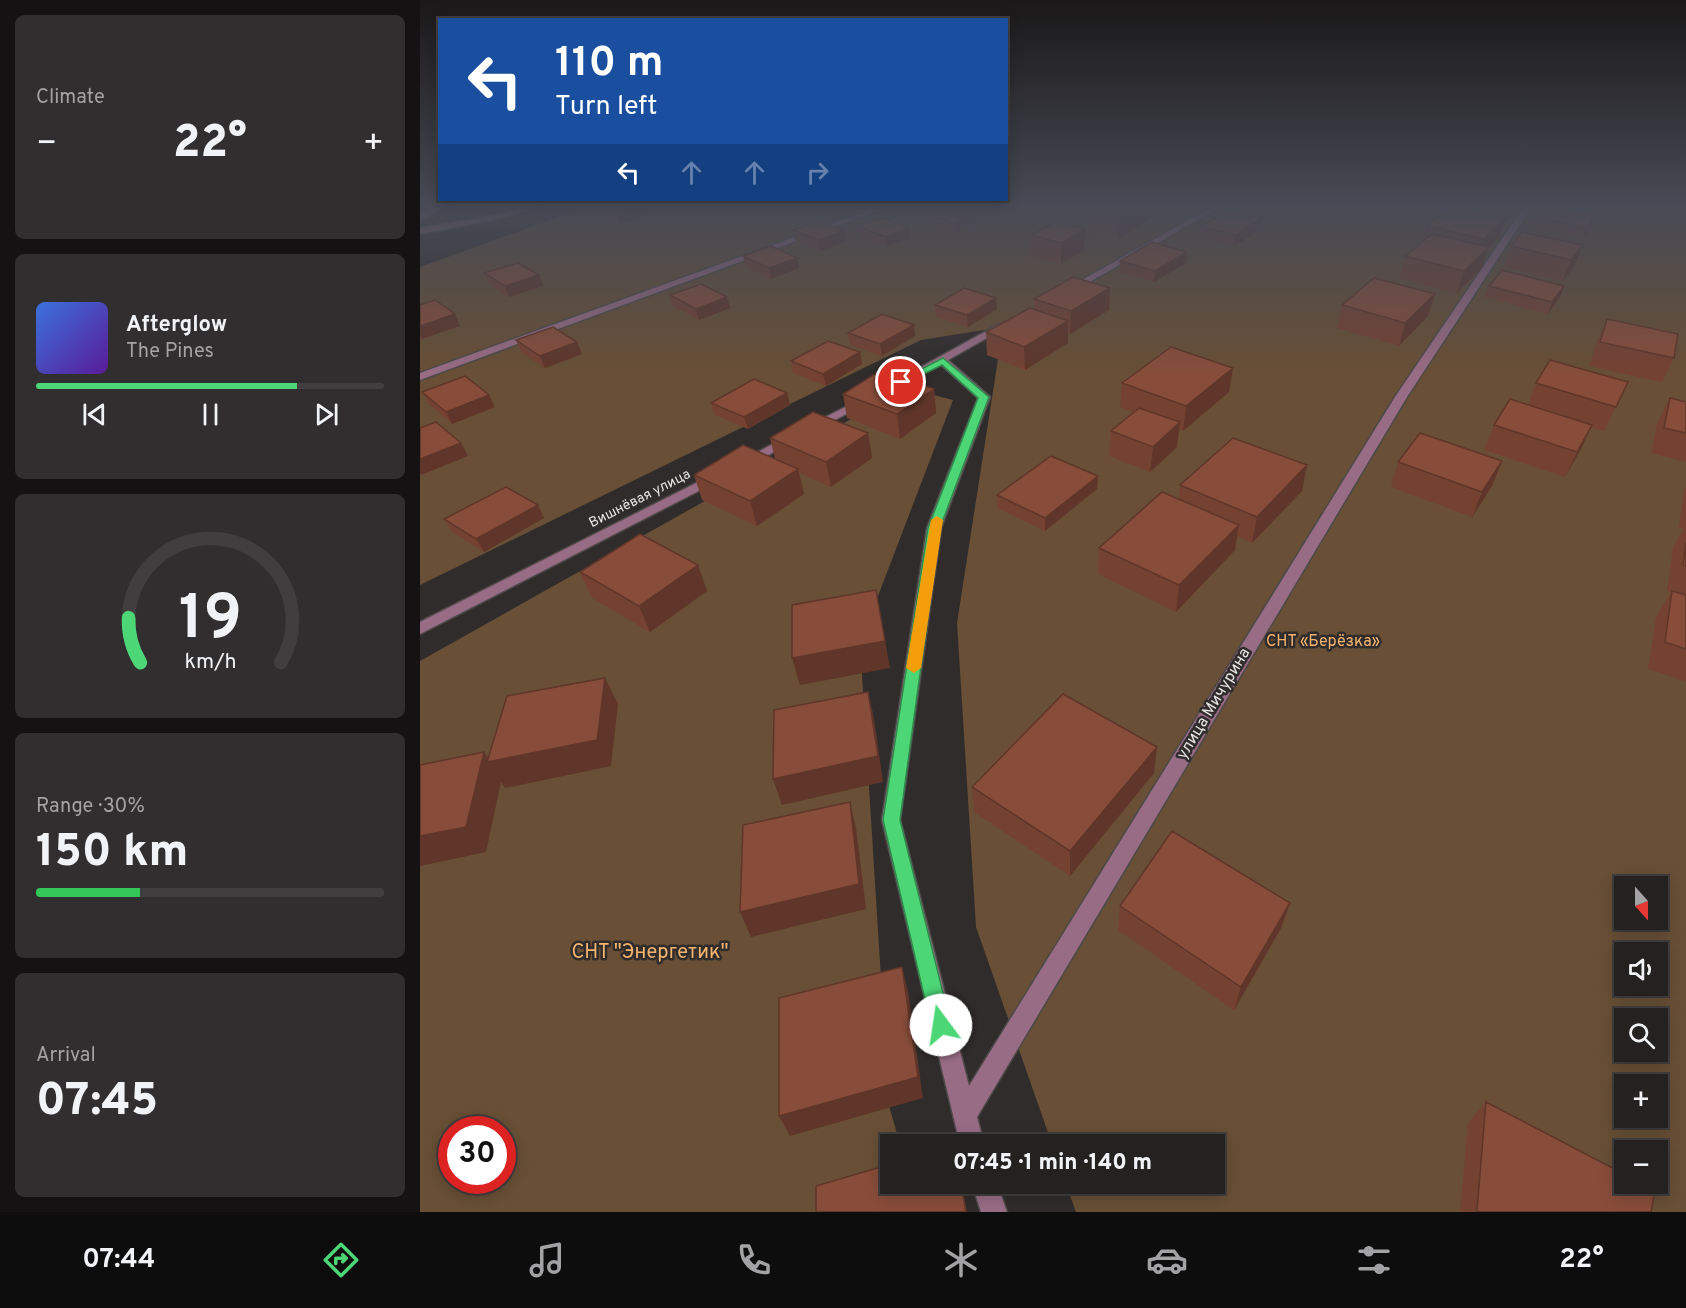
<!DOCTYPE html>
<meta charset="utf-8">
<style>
:root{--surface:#242121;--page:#302e2e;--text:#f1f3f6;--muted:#a3a3a5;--line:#413e3f;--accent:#4cd676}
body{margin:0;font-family:Overpass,sans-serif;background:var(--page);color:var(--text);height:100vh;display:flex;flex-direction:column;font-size:22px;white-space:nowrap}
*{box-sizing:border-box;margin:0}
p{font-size:20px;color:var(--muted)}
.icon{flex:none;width:33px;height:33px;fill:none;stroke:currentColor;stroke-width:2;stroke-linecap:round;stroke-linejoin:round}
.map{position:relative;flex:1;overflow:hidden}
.drawer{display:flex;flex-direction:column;gap:15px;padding:15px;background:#141212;width:420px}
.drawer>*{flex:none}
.hud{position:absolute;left:18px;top:18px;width:570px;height:183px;border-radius:0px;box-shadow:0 3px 15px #0003,0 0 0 2px var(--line);background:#1a4fa0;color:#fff;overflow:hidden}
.needle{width:39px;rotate:159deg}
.tools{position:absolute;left:1194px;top:876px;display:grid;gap:12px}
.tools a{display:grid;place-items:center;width:54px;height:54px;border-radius:0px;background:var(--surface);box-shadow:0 3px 15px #0003,0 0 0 2px var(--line);font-size:30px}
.speed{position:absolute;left:18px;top:1116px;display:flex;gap:12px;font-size:30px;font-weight:700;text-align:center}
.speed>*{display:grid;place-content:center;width:78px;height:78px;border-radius:50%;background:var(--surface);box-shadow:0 3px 15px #0003,0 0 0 2px var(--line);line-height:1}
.speed .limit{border:9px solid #d22;background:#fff;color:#111}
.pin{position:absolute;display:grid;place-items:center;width:51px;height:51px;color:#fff;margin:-26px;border:3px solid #fff;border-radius:50%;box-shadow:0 2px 6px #0007}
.me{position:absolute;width:66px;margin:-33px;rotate:346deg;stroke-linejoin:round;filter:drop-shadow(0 0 4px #0008)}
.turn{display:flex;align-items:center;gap:21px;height:126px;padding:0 18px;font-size:27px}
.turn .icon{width:78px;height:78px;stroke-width:2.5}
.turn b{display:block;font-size:42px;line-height:51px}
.lanes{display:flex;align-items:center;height:57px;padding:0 18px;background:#0003;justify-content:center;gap:30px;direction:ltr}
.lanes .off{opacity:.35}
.big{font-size:45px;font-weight:800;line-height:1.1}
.drawer .widget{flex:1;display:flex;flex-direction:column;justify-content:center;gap:9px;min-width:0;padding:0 21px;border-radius:9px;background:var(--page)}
.drawer .dial{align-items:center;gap:0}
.dial svg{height:156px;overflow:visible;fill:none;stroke:var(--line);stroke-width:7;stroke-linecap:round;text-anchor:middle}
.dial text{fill:var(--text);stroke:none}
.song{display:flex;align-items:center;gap:18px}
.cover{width:72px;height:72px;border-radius:9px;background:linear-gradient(135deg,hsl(220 70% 55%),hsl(270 70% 35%))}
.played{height:6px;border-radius:3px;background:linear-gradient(90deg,var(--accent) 75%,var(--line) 75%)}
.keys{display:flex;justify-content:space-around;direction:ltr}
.heat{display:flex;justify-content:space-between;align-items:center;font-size:33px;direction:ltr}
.charge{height:9px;border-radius:4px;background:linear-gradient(90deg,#34c759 30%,var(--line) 0)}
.trip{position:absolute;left:460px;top:1134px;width:345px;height:60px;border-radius:0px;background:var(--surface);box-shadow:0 3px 15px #0003,0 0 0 2px var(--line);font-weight:800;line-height:60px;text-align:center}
.tabs{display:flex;height:96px;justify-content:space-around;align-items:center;background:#0e0d0d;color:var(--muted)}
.tabs .icon{width:42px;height:42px}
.tabs .current{color:var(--accent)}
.tabs b{font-size:27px;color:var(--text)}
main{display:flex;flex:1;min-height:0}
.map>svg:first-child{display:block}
.green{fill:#684f35;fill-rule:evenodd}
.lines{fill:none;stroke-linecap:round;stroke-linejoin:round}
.minor-casing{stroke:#4d4949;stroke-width:3}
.minor{fill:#986c85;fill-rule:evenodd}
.wall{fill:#754232}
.shaded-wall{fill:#5f3629}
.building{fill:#884d3a;stroke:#5f3629;stroke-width:1.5}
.route{fill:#4cd676;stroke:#318b4d;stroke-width:1.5}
.slow{fill:#f59e0b}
.labels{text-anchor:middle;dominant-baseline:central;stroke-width:5;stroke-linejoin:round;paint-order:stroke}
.far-street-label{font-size:14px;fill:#e5e3e3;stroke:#302c2c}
.park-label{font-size:16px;fill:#f6b56f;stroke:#302c2c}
.street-label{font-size:16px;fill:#e5e3e3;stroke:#302c2c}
.near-park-label{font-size:20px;fill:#f6b56f;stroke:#302c2c}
</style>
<main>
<section class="drawer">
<div class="widget"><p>Climate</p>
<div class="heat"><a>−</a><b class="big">22°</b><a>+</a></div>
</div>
<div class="widget">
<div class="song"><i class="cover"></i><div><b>Afterglow</b><p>The Pines</p></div></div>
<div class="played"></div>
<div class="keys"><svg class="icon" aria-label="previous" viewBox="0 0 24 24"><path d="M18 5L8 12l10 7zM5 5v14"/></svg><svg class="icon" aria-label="pause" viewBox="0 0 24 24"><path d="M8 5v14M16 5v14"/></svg><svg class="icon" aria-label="next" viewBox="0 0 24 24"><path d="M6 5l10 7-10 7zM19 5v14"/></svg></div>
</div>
<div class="widget dial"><svg viewBox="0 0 100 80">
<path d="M14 69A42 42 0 1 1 86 69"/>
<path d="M14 69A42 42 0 0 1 8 46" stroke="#4cd676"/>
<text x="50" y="56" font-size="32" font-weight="700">19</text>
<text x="50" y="72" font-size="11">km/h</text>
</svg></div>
<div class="widget"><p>Range · 30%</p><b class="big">150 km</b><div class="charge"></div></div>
<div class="widget"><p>Arrival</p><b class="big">07:45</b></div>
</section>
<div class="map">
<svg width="1266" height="1212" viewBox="0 0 1266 1212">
<rect width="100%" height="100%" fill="#302c2c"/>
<path class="green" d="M172 205H1266V1212H656L646 1184H795V1144H632L556 927 537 623 583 327 501 340 0 585V267ZM1204 886H1238V920H1204ZM1204 952H1238V986H1204ZM1204 1018H1238V1052H1204ZM1204 1084H1238V1118H1204ZM1204 1150H1238V1184H1204Z
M486 388 533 400 440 643 469 1106 480 1144H471V1184L500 1212H0V661ZM32 1130H82V1180H32Z"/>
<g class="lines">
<g class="minor-casing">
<path id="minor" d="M11 205H19L18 210 0 221V215L10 209Z
M113 205H125L77 219 0 234V228L76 215Z
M463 205H474L0 380V373Z
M795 205H804L652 292 644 290Z
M1105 205H1113L987 397 557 1117 564 1144H540L462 820 507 528 558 398 520 364 471 391 467 392 461 389 579 324 588 326 528 360 570 397 521 528 480 820 549 1086 975 397Z
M443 398 447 399V403L396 430 392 431 386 427Z
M368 436 374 440 372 443 327 466 323 467 317 463Z
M296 473 302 477 300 480 0 634V622Z
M552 1184H577L587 1212H561Z"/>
</g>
<use href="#minor" class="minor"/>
</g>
<path class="wall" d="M167 205H228L230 214 199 225 169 213Z
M681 205H758L752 209 743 207 742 211 723 223 719 222V226L698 239 669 232V212Z
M804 205H860V208L842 219 841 229 814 246 779 236 781 226 802 214 803 206Z
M1030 205H1100L1099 209 1084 223 1079 237 1068 248 1062 268 1037 293 979 278 985 256 1003 241 1007 226 1029 208Z
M1149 205H1183L1178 211Z
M506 213 555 214 556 224 534 233 507 223Z
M1110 216 1172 226 1162 238 1107 226Z
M438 226 490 238 466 247 439 236Z
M665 229 664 250 641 264 611 256V235Z
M373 230 424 231 425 242 400 251 375 240Z
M1163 245 1154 266 1143 281 1083 267 1091 246Z
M767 252 766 263 734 282 699 272 700 261Z
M323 256 379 268 351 279 326 267Z
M64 273 123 286 89 297 69 284Z
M1069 286H1144L1140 297 1128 314 1065 297Z
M690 288 689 310 650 334 648 333V343L605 370 567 355 566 332 614 309V299Z
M1015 294 1008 316 979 346 917 328 922 305Z
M250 295 307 297 310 308 279 320 253 306Z
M515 305 577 309 548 327 516 317Z
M1187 319 1254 358 1242 382 1169 366 1177 342Z
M428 333 495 336 462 356 430 345Z
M96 340 162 354 125 368 101 352Z
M440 352 442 364 406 386 373 373 371 361Z
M1208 382 1184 431 1171 427 1161 449 1145 477 1064 450 1074 425 1108 405 1116 383Z
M702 383 809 392 763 431 759 429 757 447 730 472 689 456 691 431 714 412 700 407Z
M514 389 516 413 480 439 427 418 423 394Z
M2 392 75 407 32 424 9 404Z
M367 393 370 405 328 429 295 415 291 403Z
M1250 398 1266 402V462L1231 453 1237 423Z
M448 433 452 458 411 487 379 473 384 494 337 526 282 500 274 475 355 459 350 438Z
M1082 461 1072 486 1052 517 971 487 978 462Z
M678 476 677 489 625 531 577 508V495Z
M760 485 882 491 832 543 817 536 815 550 756 612 678 574 679 548 759 499Z
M1266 487V681L1228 669 1236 617 1251 592 1247 591 1253 547 1264 529 1259 528 1264 490Z
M124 518 64 552 32 532 24 519Z
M160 572 287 591 230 632 172 598Z
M737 747 734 773 650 876 554 812 552 787Z
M870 903 861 928 814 1010 698 930 700 906Z
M1066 1102 1231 1212H1040L1048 1123Z"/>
<path class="shaded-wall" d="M226 205H228L230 214 199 225 196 214Z
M737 205H743L742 211 723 223 724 213Z
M752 205H758L752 209Z
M851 205H860V208L842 219 841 229 814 246 815 235 835 223 836 214Z
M1089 205H1100L1099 209 1084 223 1079 237 1068 248 1062 268 1037 293 1044 271 1058 258 1064 239 1080 223 1085 208Z
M720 207 719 226 698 239 699 219Z
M555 214 556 224 534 233V223Z
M1176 215 1172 226 1162 238 1166 228Z
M489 228 490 238 466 247 465 237Z
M665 229 664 250 641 264V243Z
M424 231 425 242 400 251 398 240Z
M1163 245 1154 266 1143 281 1151 260Z
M767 252 766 263 734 282 735 271Z
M377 258 379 268 351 279 349 268Z
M119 275 123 286 89 297 85 286Z
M1144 286 1140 297 1128 314 1132 302Z
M690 288 689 310 650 334 651 311Z
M1015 294 1008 316 979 346 985 323Z
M307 297 310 308 279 320 276 309Z
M576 298 577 309 548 327 547 315Z
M35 314 40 326 2 339 0 334V326Z
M648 321V343L605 370 604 347Z
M494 325 495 336 462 356 460 344Z
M157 342 162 354 125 368 120 356Z
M440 352 442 364 406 386 403 374Z
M813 368 809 392 763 431 766 406Z
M514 389 516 413 480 439 477 414Z
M367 393 370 405 328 429 324 417Z
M69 395 75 407 32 424 26 412Z
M760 422 757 447 730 472 733 447Z
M1172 425 1161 449 1145 477 1157 452Z
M448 433 452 458 411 487 406 462Z
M41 443 48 456 1 475 0 473V459Z
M1082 461 1072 486 1052 517 1062 492Z
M887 465 882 491 832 543 837 517Z
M378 469 384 494 337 526 330 501Z
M678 476 677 489 625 531V518Z
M118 505 124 518 64 552 56 539Z
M819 525 815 550 756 612 759 585Z
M278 565 287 591 230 632 219 606Z
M456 590 470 668 380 685 372 658Z
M185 678 198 704 191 766 85 788 81 782 66 852 0 866V836L64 752 70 761Z
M448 692 454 718 463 782 362 805 353 779Z
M737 747 734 773 650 876V851Z
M430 802 436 828 446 909 331 937 320 912Z
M870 903 861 928 814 1010 821 987Z
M482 967 488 991 503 1098 370 1136 359 1116Z
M541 1184H542L547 1212H546Z"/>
<path class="building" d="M171 205H226L196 214Z
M528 205 555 214 534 223 506 213Z
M681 205H713L720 207 699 219 669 212Z
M713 205H737L724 213 720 212V207Z
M804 205H851L836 214 803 206Z
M1032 205 1086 217 1064 239 1007 226Z
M1069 205H1089L1085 208Z
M1119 205H1126L1176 215 1166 228 1110 216Z
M809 210 843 218 815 235 781 226Z
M462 218 489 228 465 237 438 226Z
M398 221 424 231 398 240 373 230Z
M635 222 665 229 641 243 611 235Z
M1102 232 1163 245 1151 260 1091 246Z
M1012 234 1069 247 1044 271 985 256Z
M732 242 767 252 735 271 700 261Z
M351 246 377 258 349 268 323 256Z
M98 263 119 275 85 286 64 273Z
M1082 270 1144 286 1132 302 1069 286Z
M653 277 690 288 651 311 614 299Z
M954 278 1015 294 985 323 922 305Z
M281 284 307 297 276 309 250 295Z
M544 288 576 298 547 315 515 305Z
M15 300 35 314 0 326V305Z
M610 308 648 321 604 347 566 332Z
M462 314 494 325 460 344 428 333Z
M1187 319 1258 334 1254 358 1180 342Z
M133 327 157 342 120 356 96 340Z
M408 341 440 352 403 374 371 361Z
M751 347 813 368 766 406 702 383Z
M1130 360 1208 382 1196 407 1116 383Z
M461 370 514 389 477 414 423 394Z
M45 376 69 395 26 412 2 392Z
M334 379 367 393 324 417 291 403Z
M1250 398 1266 402V433L1244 428Z
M1090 399 1172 425 1157 452 1074 425Z
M719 408 760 422 733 447 691 431Z
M393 412 448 433 406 462 350 438Z
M16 422 41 443 0 459V428Z
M1000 433 1082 461 1062 492 978 462Z
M813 438 887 465 837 517 760 485Z
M323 445 378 469 330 501 274 475Z
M631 456 678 476 625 518 577 495Z
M86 487 118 505 56 539 24 519Z
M742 492 819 525 759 585 679 548Z
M220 534 278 565 219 606 160 572Z
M1266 542V566L1263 565Z
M456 590 465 641 372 658V605Z
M1252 591 1266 595V649L1245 642Z
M185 678 177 740 67 762 87 696Z
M448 692 458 756 353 779 354 710Z
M643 694 737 747 650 851 552 787Z
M64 752 46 827 0 836V765Z
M430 802 439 884 320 912 323 825Z
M752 831 870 903 821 987 700 906Z
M482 967 498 1077 359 1116V998Z
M1066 1102 1204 1174V1184H1222L1235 1190 1231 1212H1059L1057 1211Z
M471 1164V1184H541L546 1212H396V1186Z"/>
<linearGradient id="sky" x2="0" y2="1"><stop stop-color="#1a1818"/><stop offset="0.55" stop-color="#484b56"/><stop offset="1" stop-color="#484b56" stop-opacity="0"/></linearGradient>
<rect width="1266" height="375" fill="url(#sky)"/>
<path class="route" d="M523 358 569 397 520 528 480 820 531 1025 528 1032 521 1035 514 1032 511 1025 463 820 508 528 558 398 522 365 484 384 476 382Z"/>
<path class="slow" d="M517 516 523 520 501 668 494 673 486 668 511 520Z"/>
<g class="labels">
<g class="far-street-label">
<text transform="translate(220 499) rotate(-27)">Вишнёвая улица</text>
</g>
<g class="park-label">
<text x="903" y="642">СНТ «Берёзка»</text>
</g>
<g class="street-label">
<text transform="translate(794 704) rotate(-59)">улица Мичурина</text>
</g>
<g class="near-park-label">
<text x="230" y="953">СНТ "Энергетик"</text>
</g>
</g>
</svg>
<div class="tools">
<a><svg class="needle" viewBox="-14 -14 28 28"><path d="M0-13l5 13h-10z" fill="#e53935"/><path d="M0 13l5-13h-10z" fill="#a3a3a5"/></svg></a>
<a><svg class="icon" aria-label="sound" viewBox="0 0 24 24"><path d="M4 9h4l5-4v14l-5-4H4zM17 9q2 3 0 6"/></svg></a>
<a><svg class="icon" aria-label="search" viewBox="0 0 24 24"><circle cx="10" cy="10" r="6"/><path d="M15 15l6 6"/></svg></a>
<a>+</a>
<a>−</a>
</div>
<div class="speed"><div class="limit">30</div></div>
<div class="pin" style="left:481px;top:382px;background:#d93025"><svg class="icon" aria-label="arrive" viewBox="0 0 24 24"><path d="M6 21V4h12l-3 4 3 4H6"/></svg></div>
<svg class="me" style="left:521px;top:1025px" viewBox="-20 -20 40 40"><circle r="19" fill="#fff"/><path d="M0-13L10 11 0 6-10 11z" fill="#4cd676"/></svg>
<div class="trip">07:45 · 1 min · 140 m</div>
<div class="hud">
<div class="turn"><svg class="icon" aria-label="left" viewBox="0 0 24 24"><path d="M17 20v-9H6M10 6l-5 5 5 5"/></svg><div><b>110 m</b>Turn left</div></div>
<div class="lanes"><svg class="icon" aria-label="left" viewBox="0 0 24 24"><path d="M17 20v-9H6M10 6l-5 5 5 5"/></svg><svg class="icon off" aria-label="ahead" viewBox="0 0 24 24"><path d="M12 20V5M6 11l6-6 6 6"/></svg><svg class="icon off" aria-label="ahead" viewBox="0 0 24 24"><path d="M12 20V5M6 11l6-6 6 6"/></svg><svg class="icon off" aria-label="right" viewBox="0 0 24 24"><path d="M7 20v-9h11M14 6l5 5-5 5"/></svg></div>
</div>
</div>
</main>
<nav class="tabs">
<b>07:44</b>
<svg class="icon current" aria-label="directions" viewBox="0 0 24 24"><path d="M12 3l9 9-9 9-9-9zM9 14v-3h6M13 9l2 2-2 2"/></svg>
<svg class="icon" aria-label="music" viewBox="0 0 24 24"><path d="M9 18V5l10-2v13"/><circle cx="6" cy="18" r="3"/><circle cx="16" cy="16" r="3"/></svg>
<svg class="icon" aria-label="phone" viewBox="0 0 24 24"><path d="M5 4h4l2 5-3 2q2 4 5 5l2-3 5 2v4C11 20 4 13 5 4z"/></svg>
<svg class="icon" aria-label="climate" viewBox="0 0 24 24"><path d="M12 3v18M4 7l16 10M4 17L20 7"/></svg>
<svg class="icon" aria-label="car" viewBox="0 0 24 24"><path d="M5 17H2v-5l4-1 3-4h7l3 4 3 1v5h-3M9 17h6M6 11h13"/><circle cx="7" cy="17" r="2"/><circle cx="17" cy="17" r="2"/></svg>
<svg class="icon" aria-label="filters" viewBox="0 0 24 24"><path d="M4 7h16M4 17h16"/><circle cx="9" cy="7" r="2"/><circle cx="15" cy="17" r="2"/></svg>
<b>22°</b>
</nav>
